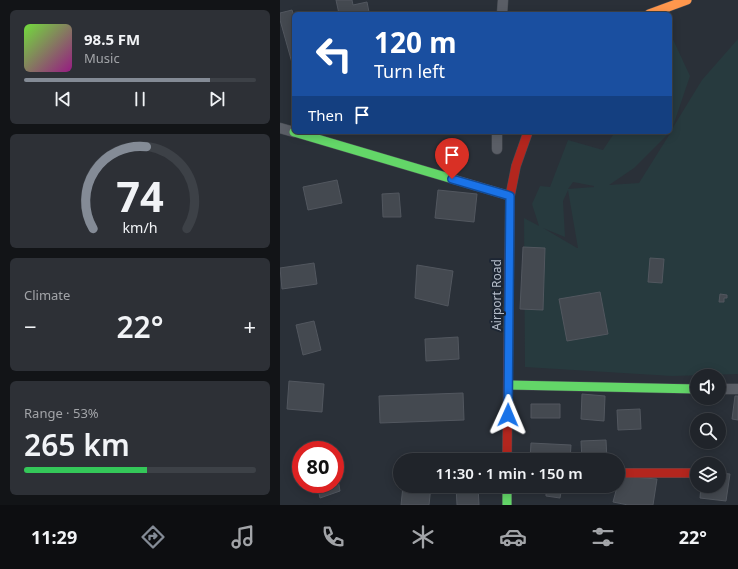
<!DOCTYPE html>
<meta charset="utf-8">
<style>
:root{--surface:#20242a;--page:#2d3036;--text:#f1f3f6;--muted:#a2a4a8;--line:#3d4147;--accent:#848b96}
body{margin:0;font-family:"Noto Sans",sans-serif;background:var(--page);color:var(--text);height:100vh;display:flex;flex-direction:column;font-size:15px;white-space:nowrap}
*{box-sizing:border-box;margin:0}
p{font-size:13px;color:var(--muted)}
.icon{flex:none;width:22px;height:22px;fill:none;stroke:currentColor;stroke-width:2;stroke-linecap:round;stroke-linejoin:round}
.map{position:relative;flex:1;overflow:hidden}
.drawer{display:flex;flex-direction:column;gap:10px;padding:10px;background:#121417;width:280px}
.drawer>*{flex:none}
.top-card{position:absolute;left:12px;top:12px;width:380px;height:122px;border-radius:6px;box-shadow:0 2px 10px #0003,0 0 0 1px var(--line);background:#1a4fa0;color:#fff;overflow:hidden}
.fabs{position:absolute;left:410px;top:369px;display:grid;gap:8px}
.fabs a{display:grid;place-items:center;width:36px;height:36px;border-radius:50%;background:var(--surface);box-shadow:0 2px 10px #0003,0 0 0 1px var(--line);font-size:20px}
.speed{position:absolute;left:12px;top:441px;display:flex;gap:8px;font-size:20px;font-weight:700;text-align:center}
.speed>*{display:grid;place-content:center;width:52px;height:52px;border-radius:50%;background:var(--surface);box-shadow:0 2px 10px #0003,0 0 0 1px var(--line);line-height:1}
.speed .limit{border:6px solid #d22;background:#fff;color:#111}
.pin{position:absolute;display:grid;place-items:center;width:34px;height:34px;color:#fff;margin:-41px -17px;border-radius:50% 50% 50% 0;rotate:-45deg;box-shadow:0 0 4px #0007}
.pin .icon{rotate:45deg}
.me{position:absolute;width:44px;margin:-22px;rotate:1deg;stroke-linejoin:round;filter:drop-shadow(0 0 3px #0008)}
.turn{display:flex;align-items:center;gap:14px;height:84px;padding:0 16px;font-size:18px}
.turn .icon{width:52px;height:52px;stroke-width:2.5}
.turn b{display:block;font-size:28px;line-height:34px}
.then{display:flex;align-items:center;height:38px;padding:0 16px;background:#0003;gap:8px;font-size:15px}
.big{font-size:30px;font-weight:600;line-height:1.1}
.drawer .card{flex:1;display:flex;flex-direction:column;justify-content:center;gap:6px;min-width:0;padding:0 14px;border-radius:6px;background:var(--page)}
.drawer .dial{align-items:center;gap:0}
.dial svg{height:104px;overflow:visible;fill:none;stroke:var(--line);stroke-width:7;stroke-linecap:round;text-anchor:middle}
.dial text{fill:var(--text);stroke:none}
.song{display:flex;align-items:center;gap:12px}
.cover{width:48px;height:48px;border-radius:6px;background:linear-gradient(135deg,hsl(100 70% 55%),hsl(310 70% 35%))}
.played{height:4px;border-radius:2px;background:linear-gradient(90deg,var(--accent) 80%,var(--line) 80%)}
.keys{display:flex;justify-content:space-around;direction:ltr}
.heat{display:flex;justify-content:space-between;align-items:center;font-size:22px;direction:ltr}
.charge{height:6px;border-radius:3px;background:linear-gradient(90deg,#34c759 53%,var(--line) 0)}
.trip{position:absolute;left:113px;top:453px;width:232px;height:40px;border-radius:20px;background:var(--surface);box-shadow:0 2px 10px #0003,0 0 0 1px var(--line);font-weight:600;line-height:40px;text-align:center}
.tab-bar{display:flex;height:64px;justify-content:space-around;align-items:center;background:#0d0e11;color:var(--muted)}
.tab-bar .icon{width:28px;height:28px}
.tab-bar .active{color:var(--accent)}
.tab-bar b{font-size:18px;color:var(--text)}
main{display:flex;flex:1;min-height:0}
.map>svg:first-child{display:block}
.green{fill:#273a3e;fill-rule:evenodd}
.building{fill:#444950;stroke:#52575f}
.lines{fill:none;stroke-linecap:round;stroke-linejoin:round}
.street-casing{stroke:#484c53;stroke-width:11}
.fast-casing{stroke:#484c53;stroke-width:10}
.slow-casing{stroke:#484c53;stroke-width:10}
.jam-casing{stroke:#484c53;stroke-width:10}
.street{stroke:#5a5e66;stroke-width:10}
.fast{stroke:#63d668;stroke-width:9}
.slow{stroke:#ff974d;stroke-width:9}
.jam{stroke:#b3261e;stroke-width:9}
.route-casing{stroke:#114b97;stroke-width:10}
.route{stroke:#1a73e8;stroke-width:7}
.labels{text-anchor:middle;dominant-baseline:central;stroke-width:4;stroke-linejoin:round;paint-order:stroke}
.street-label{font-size:12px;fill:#b4bcc9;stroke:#1d2633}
</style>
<main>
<section class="drawer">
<div class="card">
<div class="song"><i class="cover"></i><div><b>98.5 FM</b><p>Music</p></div></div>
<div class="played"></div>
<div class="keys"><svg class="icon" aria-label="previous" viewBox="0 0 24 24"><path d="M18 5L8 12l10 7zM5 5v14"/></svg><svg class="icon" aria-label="pause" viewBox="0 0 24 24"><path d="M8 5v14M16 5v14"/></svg><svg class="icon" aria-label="next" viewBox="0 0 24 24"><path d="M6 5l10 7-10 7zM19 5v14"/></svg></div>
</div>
<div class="card dial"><svg viewBox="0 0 100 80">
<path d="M14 69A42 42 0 1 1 86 69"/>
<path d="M14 69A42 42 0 0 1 55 6" stroke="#848b96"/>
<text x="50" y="56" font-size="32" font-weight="700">74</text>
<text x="50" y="72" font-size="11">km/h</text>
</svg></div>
<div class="card"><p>Climate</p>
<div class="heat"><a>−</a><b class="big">22°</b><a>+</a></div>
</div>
<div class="card"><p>Range · 53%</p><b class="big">265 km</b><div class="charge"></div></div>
</section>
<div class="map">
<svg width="458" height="505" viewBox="0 0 458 505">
<rect width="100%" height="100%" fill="#2a3038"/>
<path class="green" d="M390 33 410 76 392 129 422 80 458 39V374L392 376 245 367 244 218 259 226 252 204 260 186 270 187 288 140 323 150 335 132H390L354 168 329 185 359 183 391 132ZM293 182 314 186V187L288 189ZM288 190 298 248H297L263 228 285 237 283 201Z"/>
<path class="building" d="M56 0H72L73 5 87 2 89 12 79 14H59Z
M12 10 14 16V70L0 20V13Z
M57 180 62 203 28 210 23 187Z
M158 190 197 194 194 222 155 218Z
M119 193 121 217H103L102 194Z
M243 247 265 248 263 310 240 309Z
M370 258 384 259 382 283 368 282Z
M34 263 37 284 2 289 0 268Z
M137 265 173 271 168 306 135 298Z
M320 292 328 334 287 341 279 299Z
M440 294 447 295V298H444V302H439Z
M34 321 41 350 23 355 16 325Z
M178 337 179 359 146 361 145 339Z
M9 381 44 384 42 412 7 409Z
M183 393 184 420 100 423 99 396Z
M302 394 325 396 324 421 301 419Z
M455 396H458V420L452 419Z
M251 404H280V418H251Z
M360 409 361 429 338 430 337 410Z
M326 440 327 460H302L301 441Z
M251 443 291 445 290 460 250 459Z
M55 461 60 491 40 498 37 484H55Z
M439 473 450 474 446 501 420 498 421 486H439Z
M340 476 377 479 373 505H348L333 502Z
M123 486H151L149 505H121Z
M176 486H198L199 505H177Z
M248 486H282L280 498 266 496V491L247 490Z"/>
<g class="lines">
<g class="street-casing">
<path id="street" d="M222 14 223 0
M0 128 14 132
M217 149V132
M439 389H458"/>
</g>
<g class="fast-casing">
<path id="fast" d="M14 132 176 180
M229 385 417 389
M227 486V505"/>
</g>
<g class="slow-casing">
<path id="slow" d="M369 14 407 0
M176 180 230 196"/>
</g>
<g class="jam-casing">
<path id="jam" d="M227 460 230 196 236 166 248 132
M338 473H417"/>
</g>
<use href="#street" class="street"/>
<use href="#fast" class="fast"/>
<use href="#slow" class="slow"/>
<use href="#jam" class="jam"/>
</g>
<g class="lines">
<g class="route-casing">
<path id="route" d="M172 179 230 196 228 415"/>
</g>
<use href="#route" class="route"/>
</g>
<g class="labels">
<g class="street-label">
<text transform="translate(216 295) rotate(-90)">Airport Road</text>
</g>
</g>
</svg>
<div class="fabs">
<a><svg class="icon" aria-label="sound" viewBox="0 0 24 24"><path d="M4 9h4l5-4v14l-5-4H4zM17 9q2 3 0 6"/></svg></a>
<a><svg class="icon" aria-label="search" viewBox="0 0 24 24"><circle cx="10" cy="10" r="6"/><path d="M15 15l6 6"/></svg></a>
<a><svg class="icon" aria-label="layers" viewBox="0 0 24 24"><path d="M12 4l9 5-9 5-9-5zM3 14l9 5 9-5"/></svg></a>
</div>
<div class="speed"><div class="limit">80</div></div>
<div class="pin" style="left:172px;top:179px;background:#d93025"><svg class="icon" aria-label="arrive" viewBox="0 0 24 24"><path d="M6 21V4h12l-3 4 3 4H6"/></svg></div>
<svg class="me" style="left:228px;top:415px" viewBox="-20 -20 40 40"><path d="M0-17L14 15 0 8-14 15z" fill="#1a73e8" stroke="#fff" stroke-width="4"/></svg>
<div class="trip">11:30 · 1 min · 150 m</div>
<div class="top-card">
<div class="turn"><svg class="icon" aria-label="left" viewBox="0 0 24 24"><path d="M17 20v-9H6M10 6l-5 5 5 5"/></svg><div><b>120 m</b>Turn left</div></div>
<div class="then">Then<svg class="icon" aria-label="arrive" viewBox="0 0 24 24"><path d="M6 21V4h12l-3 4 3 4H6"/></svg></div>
</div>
</div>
</main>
<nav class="tab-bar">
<b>11:29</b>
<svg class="icon active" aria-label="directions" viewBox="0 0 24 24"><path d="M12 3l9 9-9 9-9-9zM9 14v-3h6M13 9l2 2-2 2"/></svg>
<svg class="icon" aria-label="music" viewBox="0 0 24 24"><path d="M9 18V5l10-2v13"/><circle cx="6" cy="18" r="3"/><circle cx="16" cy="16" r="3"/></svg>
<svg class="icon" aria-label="phone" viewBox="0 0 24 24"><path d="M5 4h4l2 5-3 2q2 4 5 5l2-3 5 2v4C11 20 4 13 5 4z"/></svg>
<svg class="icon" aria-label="climate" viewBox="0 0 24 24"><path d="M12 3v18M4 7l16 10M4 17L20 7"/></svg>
<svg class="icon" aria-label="car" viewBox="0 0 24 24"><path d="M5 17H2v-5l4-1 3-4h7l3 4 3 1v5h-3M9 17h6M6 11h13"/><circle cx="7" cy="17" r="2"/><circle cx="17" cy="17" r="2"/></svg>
<svg class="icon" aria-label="filters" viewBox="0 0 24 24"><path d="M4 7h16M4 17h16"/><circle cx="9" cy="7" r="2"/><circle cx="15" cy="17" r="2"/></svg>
<b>22°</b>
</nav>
